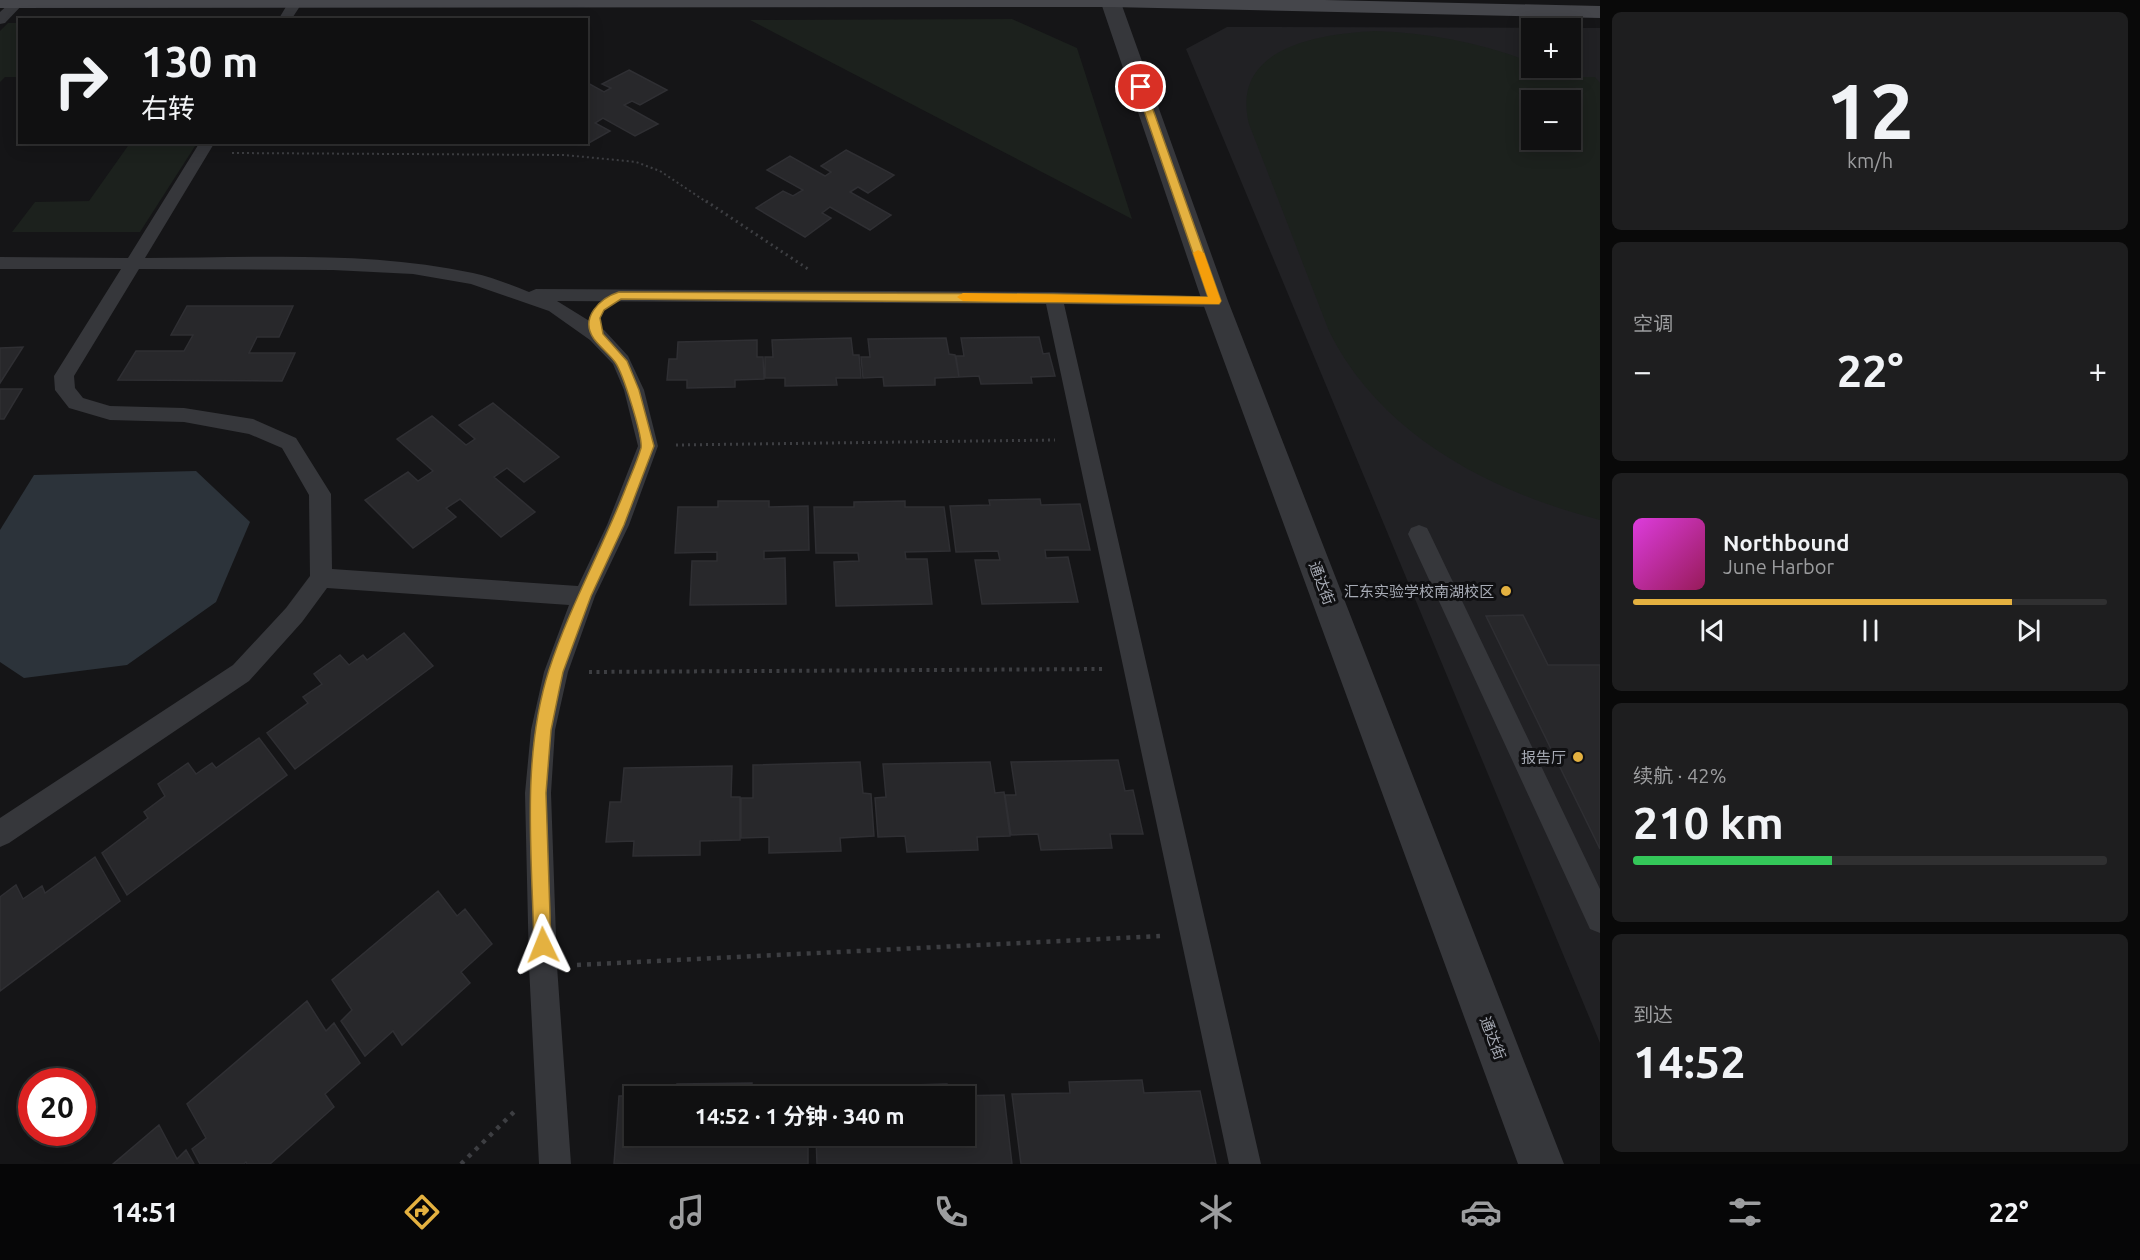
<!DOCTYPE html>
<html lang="zh">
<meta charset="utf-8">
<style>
:root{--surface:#101011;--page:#1e1e1f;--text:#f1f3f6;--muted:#9c9d9f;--line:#303031;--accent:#e4b140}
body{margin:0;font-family:Ubuntu,"Noto Sans SC",sans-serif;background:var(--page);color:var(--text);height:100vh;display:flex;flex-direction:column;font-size:22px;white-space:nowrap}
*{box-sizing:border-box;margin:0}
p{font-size:20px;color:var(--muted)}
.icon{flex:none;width:33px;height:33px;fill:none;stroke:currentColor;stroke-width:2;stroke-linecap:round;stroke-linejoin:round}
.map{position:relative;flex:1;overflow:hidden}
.panel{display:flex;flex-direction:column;gap:12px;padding:12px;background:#090909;width:540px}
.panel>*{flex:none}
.top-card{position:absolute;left:18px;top:18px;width:570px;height:126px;border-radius:0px;box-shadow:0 3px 15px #0003,0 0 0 2px var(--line);background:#101011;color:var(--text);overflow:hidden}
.fabs{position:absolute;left:1521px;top:18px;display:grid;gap:12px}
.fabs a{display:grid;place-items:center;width:60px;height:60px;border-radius:0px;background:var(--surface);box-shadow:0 3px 15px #0003,0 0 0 2px var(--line);font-size:30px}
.speed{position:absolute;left:18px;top:1068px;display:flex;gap:12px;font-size:30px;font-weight:700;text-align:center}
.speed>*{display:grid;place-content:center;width:78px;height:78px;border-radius:50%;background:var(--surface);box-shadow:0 3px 15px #0003,0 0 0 2px var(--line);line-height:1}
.speed .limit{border:9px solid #d22;background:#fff;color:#111}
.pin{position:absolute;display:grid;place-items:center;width:51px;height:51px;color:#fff;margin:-26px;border:3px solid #fff;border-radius:50%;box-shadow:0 2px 6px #0007}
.me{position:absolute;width:66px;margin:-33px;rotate:358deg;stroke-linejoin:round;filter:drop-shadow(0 0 4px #0008)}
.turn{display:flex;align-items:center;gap:21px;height:126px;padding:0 24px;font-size:27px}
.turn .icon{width:78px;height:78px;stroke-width:2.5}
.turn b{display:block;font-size:42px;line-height:51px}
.big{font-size:45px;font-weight:700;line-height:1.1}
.panel .card{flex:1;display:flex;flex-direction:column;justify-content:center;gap:9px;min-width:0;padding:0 21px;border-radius:9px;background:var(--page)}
.panel .dial{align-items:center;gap:0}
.dial b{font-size:78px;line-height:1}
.song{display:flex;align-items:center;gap:18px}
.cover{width:72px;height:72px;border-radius:9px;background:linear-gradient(135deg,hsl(300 70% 55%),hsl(330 70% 35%))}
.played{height:6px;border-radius:3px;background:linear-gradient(90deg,var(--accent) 80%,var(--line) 80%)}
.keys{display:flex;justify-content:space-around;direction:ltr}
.heat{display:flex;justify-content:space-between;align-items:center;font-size:33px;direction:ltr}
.charge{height:9px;border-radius:4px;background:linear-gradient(90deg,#34c759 42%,var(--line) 0)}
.trip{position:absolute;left:624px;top:1086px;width:351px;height:60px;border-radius:0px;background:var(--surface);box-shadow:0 3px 15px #0003,0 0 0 2px var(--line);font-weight:700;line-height:60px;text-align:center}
.menu{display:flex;height:96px;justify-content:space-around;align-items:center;background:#060607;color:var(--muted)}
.menu .icon{width:42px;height:42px}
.menu .active{color:var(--accent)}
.menu b{font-size:27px;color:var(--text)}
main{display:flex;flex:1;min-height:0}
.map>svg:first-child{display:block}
.built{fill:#212124;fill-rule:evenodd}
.green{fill:#1c211d;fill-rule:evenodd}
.water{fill:#2c333a}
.building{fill:#28282b;stroke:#2f2f33;stroke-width:1.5}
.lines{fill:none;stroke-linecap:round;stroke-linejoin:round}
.path-far3{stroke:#3d3e42;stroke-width:2;stroke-dasharray:2 3;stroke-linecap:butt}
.path-far2{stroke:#3d3e42;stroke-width:3;stroke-dasharray:2 4;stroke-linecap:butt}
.path-far1{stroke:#3d3e42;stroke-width:4;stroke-dasharray:3 4.5;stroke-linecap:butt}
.path{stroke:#3d3e42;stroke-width:4.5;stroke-dasharray:4 6;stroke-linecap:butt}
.lane{fill:#36373b;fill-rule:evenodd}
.street{fill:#36373b;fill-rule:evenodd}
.secondary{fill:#45464b;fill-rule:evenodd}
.route{fill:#e4b140;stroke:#94732a;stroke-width:1.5}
.slow{fill:#f59e0b}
.poi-dot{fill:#e4b140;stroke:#101012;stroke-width:2}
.labels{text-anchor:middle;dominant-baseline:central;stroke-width:6;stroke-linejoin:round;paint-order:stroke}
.street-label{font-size:15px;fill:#a8acb6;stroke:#101012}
.poi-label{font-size:15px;fill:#a8acb6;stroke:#101012;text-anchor:end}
</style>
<main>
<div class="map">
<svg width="1600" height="1164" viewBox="0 0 1600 1164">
<rect width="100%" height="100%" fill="#151517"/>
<path class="built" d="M1227 27 1600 28V1043L1186 49ZM1532 28H1570V68H1532ZM1532 100H1570V140H1532Z"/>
<path class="green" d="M1012 19 1077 48 1132 219 750 20Z
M8 23H19V77H5L0 82V31Z
M1375 31C1429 33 1481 43 1531 62L1532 68H1545L1565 77H1595L1600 83V520C1491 492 1380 435 1329 331L1249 124C1230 47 1319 34 1375 31ZM1532 100H1570V140H1532Z
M130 143H197L140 232H12L35 202 89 201Z"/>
<path class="water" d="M196 471 250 522 216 602 127 665 24 678 0 662V530L34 475Z"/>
<path class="building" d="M629 70 667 90 640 105 632 101 624 105 658 124 635 136 603 118 595 123 610 131 587 144 585 142 586 82 604 92 611 88 602 84Z
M846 150 894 175 868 193 858 187 850 192 891 215 870 230 830 207 822 213 831 218 805 237 756 208 783 191 793 196 803 190 767 170 790 156 825 176 831 172 821 166Z
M187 306H293L279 337H257L249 353H295L282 381 118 380 136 351H184L193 335H171Z
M1039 337 1043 354 1049 353 1055 376 1031 377 1032 383 981 384 979 376 959 377 956 356H964L961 338Z
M851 338 853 355H859L861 378H836L837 385 785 386V378H765V357H773L772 340Z
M946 338 949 354 955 355 959 377 935 378V385L884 386 883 377 863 378 861 357H870L868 339Z
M757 340V357H763L764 379 735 380V387L687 388V380H667L669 359H677L678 342Z
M23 347 0 383V348Z
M0 389H22L4 419H0Z
M493 403 559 457 524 482 507 468 494 477 535 512 501 537 460 499 446 508 456 517 413 548 365 500 408 472 418 481 433 471 397 439 432 416 466 445 475 439 459 425Z
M1040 499 1041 505 1080 504 1090 550H1045L1046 558 1068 557 1078 602 982 604 975 560H1000L998 551 956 552 950 506 990 505 989 500Z
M718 501H769V507L808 506 809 550 764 551V559L785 558 786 604 690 605 692 561H717V552L675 553 678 507H718Z
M905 501V507H944L950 551 905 552 906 559H927L932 604 836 606 834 562 859 561 858 553H816L814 507H854V502Z
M1523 615 1548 665H1600V849L1486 616Z
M404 633 433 666 295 769 267 733 308 703 303 697 322 684 314 674 340 655 349 665 363 655 367 660Z
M259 738 287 775 127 895 102 853 148 818 144 812 165 796 158 784 188 763 196 774 212 763 216 768Z
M1118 760 1125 791 1133 790 1143 834H1110L1112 848 1041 850 1038 834 1011 835 1005 795H1016L1011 762Z
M860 762 863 793 871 794 874 836 840 838 841 851 769 853V837L741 838V798H753V765Z
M990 762 995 793 1004 792 1010 836 977 837 978 850 907 852 905 836 878 837 875 798 886 797 883 764Z
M732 766 731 797H740V840L700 841V855L633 856 634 841 606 842 610 802H621L624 768Z
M95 857 120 901 0 991V897L16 885 23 899 42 886 45 893Z
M438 891 457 916 465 909 492 944 461 972 470 983 402 1045 393 1031 365 1056 341 1021 352 1010 332 980Z
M307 1001 326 1031 334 1023 360 1063 325 1094 334 1107 270 1164H247L246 1162 244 1164H200L192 1149 206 1138 187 1104Z
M1142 1080 1144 1093 1200 1091 1216 1164H1021L1012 1094 1070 1093 1069 1082Z
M752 1083 751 1095 807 1094V1096H634V1136H808V1164H614L619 1096 677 1095V1084Z
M947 1084 948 1096H865H874L873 1086Z
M1004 1095 1012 1164H817L816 1136H964V1096H949Z
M159 1125 177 1159 186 1150 194 1164H113Z"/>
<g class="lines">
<path class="path-far3" d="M232 153 565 155 636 162 660 171 708 203"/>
<path class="path-far2" d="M706 201 808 269
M676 445 1055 440"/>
<path class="path-far1" d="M589 672 1104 669"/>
<path class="path" d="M577 965 1160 936
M461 1164 515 1111"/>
<path class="lane" d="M13 0 25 2 5 23 0 24V12Z
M290 0H300L302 3 291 20H278Z
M200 142H215L145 258C254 258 366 250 473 273 492 277 511 285 529 292L536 289 1054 292 1221 297 1224 301 1221 305 1215 307 1064 304 1261 1164H1229L1046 304 557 301 604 330 628 356 644 390 658 446 629 525 595 596 568 672 555 730 551 793 557 966 571 1164H539L529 966 525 793 531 730 544 672 569 605 327 588 302 622 249 681 9 843 0 847V818L233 665 286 608 310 576 309 495 282 448 249 434 184 422 110 420 69 408 55 390 54 376 121 269H0V257L128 258ZM139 269 333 270 413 274 471 284 549 311 590 340 613 364 624 390 638 446 607 525 578 586 332 569 331 494 296 438 253 419 184 408 110 406 83 398 75 388 74 376Z
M1419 525 1427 528 1430 534 1600 889V933L1590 929 1408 534 1411 528Z"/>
<path class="street" d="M1100 0H1120L1228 301 1564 1164H1518L1202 301Z"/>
<path class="secondary" d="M0 0H1325L1600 6V18L1111 7 0 8Z"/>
</g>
<path class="route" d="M1138 85 1145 87 1221 301 1219 304 621 299 604 310 600 318 603 334 627 361 639 390 654 446 624 525 591 596 563 672 559 691 551 730 546 793 551 945 549 951 543 953 537 951 534 945C532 855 521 757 549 670 569 608 601 551 625 490 630 477 637 462 641 448 643 437 623 373 615 362 609 354 600 347 594 339 579 318 600 298 619 292L1054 294 1208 297 1136 87Z"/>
<path class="slow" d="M1198 250 1204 253 1221 301 1219 304 963 301 957 297 963 293 1208 297 1193 253Z"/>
<g class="poi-dot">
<circle cx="1506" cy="591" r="6"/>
<circle cx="1578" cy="757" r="6"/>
</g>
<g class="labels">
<g class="street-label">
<text transform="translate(1322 583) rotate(69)">通达街</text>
<text transform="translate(1493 1038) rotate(69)">通达街</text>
</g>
<g class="poi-label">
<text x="1494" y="591">汇东实验学校南湖校区</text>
<text x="1566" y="757">报告厅</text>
</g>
</g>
</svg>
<div class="fabs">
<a>+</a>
<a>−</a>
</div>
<div class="speed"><div class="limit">20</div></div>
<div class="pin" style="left:1141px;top:87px;background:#d93025"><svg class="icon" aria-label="arrive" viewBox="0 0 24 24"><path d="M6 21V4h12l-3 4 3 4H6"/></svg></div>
<svg class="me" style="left:543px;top:945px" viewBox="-20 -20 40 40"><path d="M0-17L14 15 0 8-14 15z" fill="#e4b140" stroke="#fff" stroke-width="4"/></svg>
<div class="trip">14:52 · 1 分钟 · 340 m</div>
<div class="top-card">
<div class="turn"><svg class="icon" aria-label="right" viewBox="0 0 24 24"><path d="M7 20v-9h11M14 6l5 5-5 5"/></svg><div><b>130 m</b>右转</div></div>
</div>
</div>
<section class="panel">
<div class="card dial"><b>12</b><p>km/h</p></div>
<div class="card"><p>空调</p>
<div class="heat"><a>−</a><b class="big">22°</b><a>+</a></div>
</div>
<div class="card">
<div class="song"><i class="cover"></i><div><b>Northbound</b><p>June Harbor</p></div></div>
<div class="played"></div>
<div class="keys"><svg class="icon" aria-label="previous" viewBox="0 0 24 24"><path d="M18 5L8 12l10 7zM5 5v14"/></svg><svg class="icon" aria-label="pause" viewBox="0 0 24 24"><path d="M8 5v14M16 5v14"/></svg><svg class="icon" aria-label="next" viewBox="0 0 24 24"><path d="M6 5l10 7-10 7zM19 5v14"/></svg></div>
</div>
<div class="card"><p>续航 · 42%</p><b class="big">210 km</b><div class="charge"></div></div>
<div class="card"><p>到达</p><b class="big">14:52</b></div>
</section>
</main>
<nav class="menu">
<b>14:51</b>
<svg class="icon active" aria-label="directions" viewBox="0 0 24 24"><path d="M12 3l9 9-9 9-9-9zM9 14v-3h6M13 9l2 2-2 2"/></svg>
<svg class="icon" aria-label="music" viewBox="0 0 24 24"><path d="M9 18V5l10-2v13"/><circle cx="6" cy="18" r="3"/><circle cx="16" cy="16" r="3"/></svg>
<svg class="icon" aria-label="phone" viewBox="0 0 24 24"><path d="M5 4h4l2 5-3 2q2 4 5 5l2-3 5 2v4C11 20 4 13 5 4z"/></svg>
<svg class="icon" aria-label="climate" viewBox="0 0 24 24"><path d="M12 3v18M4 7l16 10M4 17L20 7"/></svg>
<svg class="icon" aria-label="car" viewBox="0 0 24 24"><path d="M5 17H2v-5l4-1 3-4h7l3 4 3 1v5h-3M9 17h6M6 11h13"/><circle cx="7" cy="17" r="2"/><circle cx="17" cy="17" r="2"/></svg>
<svg class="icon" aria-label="filters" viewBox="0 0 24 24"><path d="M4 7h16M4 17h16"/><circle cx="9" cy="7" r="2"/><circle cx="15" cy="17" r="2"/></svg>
<b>22°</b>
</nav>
